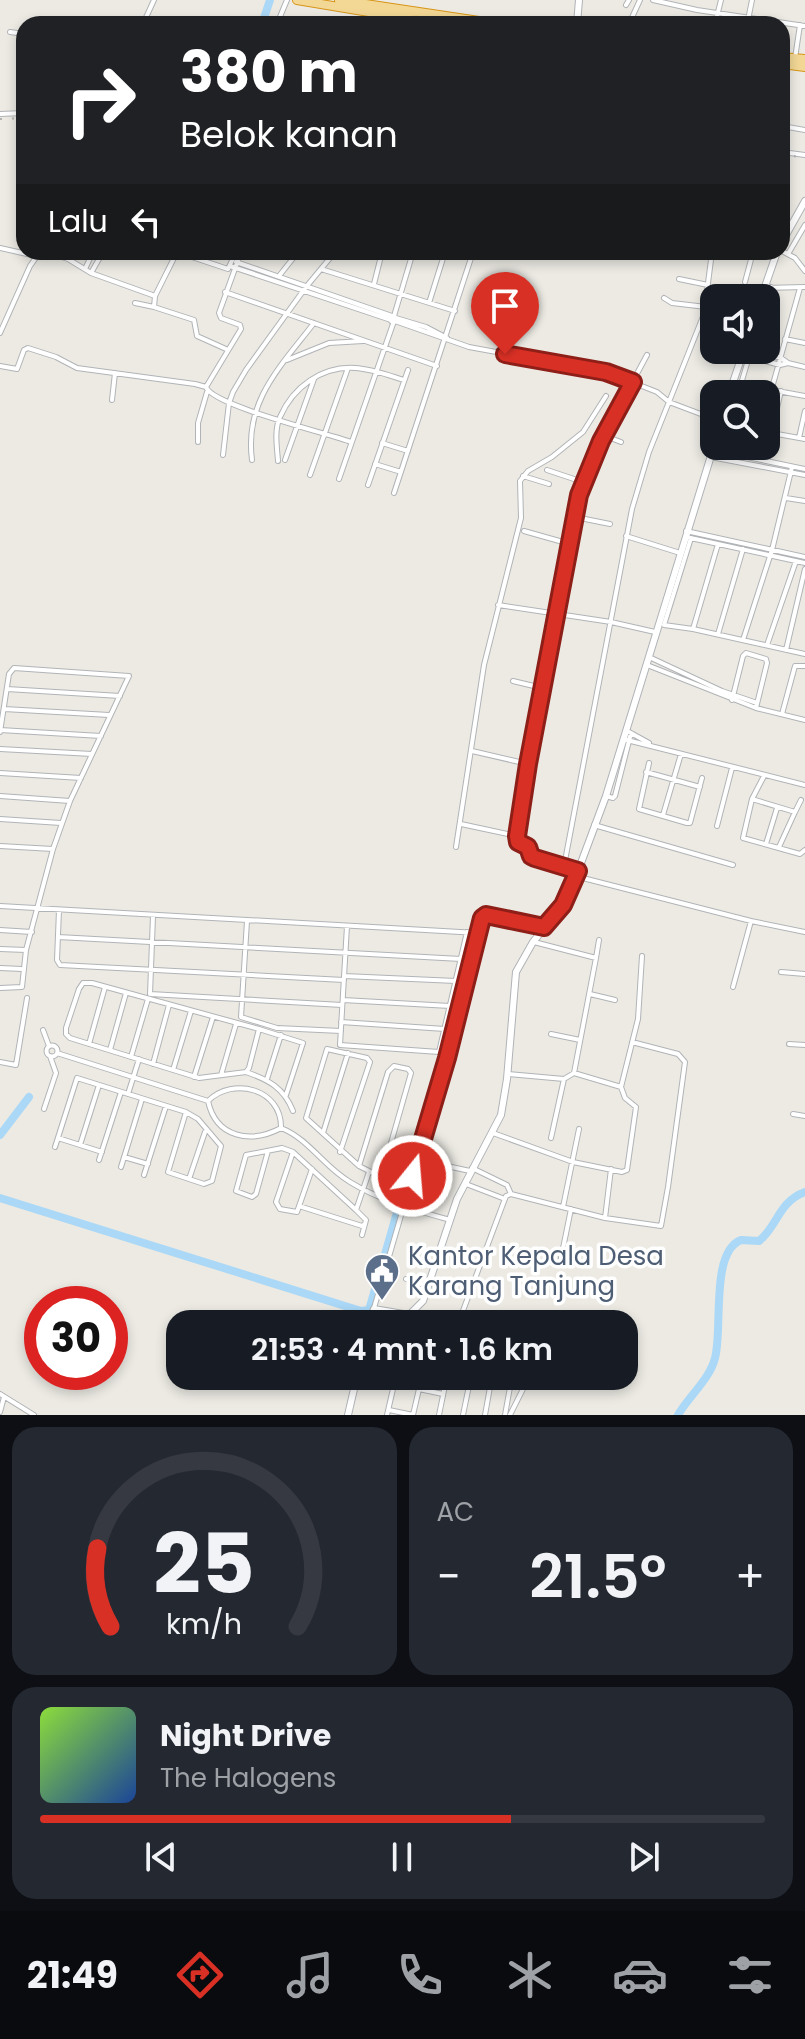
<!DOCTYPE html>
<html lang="id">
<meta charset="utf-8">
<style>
:root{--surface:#171b24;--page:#242831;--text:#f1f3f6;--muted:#9ea1a6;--line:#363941;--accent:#d93025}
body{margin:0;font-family:Poppins,sans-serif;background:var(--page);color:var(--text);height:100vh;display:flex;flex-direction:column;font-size:30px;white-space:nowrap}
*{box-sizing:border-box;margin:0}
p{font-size:26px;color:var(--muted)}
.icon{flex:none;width:44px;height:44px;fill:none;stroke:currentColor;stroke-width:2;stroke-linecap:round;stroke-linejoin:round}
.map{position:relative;height:1415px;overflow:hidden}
.panel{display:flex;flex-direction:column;gap:12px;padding:12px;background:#0d0f14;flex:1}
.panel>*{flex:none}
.banner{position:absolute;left:16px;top:16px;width:774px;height:244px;border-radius:24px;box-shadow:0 4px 12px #0003;background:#202124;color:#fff;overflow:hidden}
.controls{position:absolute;left:700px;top:284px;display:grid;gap:16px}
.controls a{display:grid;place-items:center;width:80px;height:80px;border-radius:16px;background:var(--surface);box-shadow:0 4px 12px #0003;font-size:40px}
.speed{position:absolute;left:24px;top:1286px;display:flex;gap:16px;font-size:40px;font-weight:700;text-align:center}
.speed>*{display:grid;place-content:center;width:104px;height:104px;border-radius:50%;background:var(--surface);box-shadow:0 4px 12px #0003;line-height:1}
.speed .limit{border:12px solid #d22;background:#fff;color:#111}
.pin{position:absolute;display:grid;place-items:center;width:68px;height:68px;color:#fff;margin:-82px -34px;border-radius:50% 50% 50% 0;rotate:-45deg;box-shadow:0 0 8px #0007}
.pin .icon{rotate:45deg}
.me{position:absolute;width:88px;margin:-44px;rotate:17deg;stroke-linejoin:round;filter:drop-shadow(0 0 6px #0008)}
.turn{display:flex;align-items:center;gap:28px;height:168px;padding:0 32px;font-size:36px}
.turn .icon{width:104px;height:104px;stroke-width:2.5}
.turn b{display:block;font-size:56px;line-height:68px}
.then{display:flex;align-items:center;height:76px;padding:0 32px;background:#0003;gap:16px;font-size:30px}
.big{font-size:60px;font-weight:600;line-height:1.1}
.panel .card{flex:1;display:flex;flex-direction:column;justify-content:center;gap:12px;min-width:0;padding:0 28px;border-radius:24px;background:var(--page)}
.panel .dial{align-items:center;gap:0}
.dial svg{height:208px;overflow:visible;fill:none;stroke:var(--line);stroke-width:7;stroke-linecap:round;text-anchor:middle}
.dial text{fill:var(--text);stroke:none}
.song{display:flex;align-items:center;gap:24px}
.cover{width:96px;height:96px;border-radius:12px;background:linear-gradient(135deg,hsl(90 70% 55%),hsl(220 70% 35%))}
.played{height:8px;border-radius:4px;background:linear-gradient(90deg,var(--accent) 65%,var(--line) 65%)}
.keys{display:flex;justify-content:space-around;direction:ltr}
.heat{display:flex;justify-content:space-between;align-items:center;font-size:44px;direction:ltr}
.panel .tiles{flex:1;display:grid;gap:12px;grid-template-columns:1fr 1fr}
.card:last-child{grid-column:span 2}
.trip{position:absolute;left:166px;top:1310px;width:472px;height:80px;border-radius:24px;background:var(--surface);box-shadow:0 4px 12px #0003;font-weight:600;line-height:80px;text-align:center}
.menu{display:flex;height:128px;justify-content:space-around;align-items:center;background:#090b0e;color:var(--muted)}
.menu .icon{width:56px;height:56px}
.menu .active{color:var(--accent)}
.menu b{font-size:36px;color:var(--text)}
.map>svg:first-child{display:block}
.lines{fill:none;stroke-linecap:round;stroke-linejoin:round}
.river{stroke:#aad8f6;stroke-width:8}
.street-casing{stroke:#b1b4b7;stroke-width:6}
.secondary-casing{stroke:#b0b3b7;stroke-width:8}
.highway-casing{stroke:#d89517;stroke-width:10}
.street{stroke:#fff;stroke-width:4}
.secondary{stroke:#fff;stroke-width:6}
.highway{stroke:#f2d795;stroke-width:8}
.rail{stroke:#b1b2b2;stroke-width:2;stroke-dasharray:2 10;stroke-linecap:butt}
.route-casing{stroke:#8d1f18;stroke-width:20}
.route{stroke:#d93025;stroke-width:14}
.labels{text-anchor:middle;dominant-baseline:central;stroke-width:7;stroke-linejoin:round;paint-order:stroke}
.service-label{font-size:26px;fill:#4e5e75;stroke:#fff;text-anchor:start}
</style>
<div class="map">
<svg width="805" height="1415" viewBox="0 0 805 1415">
<rect width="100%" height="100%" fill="#eceae3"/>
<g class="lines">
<path class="river" d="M258 24 264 18 270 0
M0 1135 29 1097
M0 1198 361 1311 369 1310 398 1209
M401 1199 439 1076
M678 1415C689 1396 710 1379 715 1358 723 1329 710 1252 741 1240L759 1241C777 1227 779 1201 805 1192"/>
<g class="street-casing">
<path id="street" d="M653 0 697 10 805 26
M626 5 629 0
M749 15 752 0
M143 24 154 0
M277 24 287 0
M629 24 640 0
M715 24 721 0
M10 32 24 34
M795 58 800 25
M0 114 24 113
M782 126 805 130
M782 152 805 155
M782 159 785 163 782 171
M0 248 36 256
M782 251 795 258 805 271
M47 252 68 259 91 273 155 296
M177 252 155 296 154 307 194 320 197 336 226 349
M177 252 228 269 236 252
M286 252 295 256
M788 254 805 225
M236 262 392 316
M230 266 391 320
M85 269 93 252
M321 269 455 311
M91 273 103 252
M279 276 298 252
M679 279 708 285
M745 282 753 252
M374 284 382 252
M764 288 805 287
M225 292 437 366
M664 298 672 303 706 307
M135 303 154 307
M429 303 445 252
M766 303 771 287
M394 316 413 252
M396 318 426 327 447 338
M395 321H391L392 316 395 317V321L469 347 606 372 657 392 669 402 714 419
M0 333 30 266 40 252
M785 339 805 343
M754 350 781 358 788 363
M743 355 780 365 788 363 805 367
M287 360 329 343 363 341
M0 366 17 369 24 350 28 348 56 357 77 368 195 384 206 387C212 405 326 433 351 442
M206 387 241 329 240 325 221 318 219 313 241 252
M772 390 805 396
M738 394 751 350
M112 400 115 373
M766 409 800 288
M766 432 805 439
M771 433 781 391
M605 436 621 442
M799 438 805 411
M198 442V423L207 392
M382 443 408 451
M713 450 805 469
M223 455 229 403 233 392 246 370 306 287 335 252
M711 457 805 475
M749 457 753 446
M718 458 722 446
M252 460C244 401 281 366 314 323
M285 460 314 379
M278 461C277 447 274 430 280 417 293 387 322 366 355 368 372 369 388 375 404 380
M375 464 401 472
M547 470 583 482
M310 475 348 368
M523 476 549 484
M339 479 394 321
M368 485 408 370
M394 493 473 252
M786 498 805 501
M575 517 610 524
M524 531 570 544
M686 531 805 557
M626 536 680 553
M686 537 805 563
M498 605 611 622 655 632
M664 625 693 629 805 654
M664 625 691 538
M693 629 718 544
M718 634 743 549
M743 640 772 550 792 467
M767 645 796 561
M786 650 805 569
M649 657 722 691 757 703
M647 665 756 708
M513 681 542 688
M7 689 120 696
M732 700 743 656 746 653 766 659 767 663 756 708 805 720
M4 709 109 715
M782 714 795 666H805
M0 730 101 736
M0 732 9 674 14 668 129 676 70 801 53 849 26 950 22 987 0 988
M629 732 649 743
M623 739 805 785
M0 749 92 754
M472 751 528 764
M649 763 639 809 687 823H690L702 778
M646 772 700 787
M0 773 81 778
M764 776 752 799 743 838 800 854 805 850
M0 796 70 801
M606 796 613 798 615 796 631 733
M752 799 795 812 779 847
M795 812 801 800
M663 815 681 754
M0 819 61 823
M461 824 517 836
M594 825 733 865
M717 826 732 768
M766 844 777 808
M0 846 53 849
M456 847 484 665 521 518 520 481 528 471 552 457 583 432 606 396
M564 866 632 509 649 452 704 314 712 252
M578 871 535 858 531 856 528 847 518 842 517 836 528 764 583 482 606 431 647 355
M575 876 751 921 805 932
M0 906 478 933
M59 910 57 960 60 965 344 980
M153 916 150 994 342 1005
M247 921 241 1017 277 1028 341 1031
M347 926 340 1045 439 1052 467 932
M0 930 32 932
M58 937 461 959
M534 942 596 958 574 1073
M0 949 26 950
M596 958 599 940
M0 968 22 969
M781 972 805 974
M344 976 456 981
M83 983H92L259 1029 249 1068 246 1072 199 1078 70 1038 66 1034V1028L79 989Z
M733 987 751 921
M590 994 615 1000
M343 1000 450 1006
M341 1022 445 1029
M259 1029 303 1043 286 1095
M43 1030 49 1046
M551 1034 580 1040
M89 1044 105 987
M789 1044 805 1045
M46.5 1051a5.5 5.5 0 1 1 11 0a5.5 5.5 0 1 1-11 0Z
M110 1050 126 993
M57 1053 208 1101
M131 1057 148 999
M0 1062 16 1065 27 998
M153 1064 169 1005
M394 1066 408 1069 411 1073 383 1171 377 1175 359 1166 388 1072Z
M173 1070 191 1011
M246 1072C269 1080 284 1088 293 1111
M508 1074 564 1079 574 1073 621 1087
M221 1075 236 1024
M194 1077 213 1017
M267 1079 281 1035
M128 1094 139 1059
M208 1101C233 1076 282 1089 281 1128
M208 1101C216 1138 251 1144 281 1128
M44 1109 56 1073 50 1056
M793 1114 805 1116
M281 1128C309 1139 324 1167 350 1182 381 1201 415 1210 450 1220
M323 1133 348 1053
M493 1133 573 1162 622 1172 627 1170 636 1107 625 1098 621 1087 638 1019 642 956
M58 1138 102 1152
M551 1138 564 1079
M80 1145 99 1085
M55 1147 77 1078 186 1112 198 1119 221 1146 212 1181 204 1184 168 1172 186 1112
M268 1151 256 1194 252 1197 236 1191 246 1155 282 1148 293 1152 356 1210 369 1172
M293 1152 276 1202 280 1209 297 1212 312 1169
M340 1152 370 1062 367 1058 327 1049 306 1118 359 1166
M124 1157 148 1164
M99 1160 121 1092
M433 1163 470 1171
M121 1167 142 1099
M472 1168 507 1185 511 1194
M144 1175 166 1106
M189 1179 205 1132
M466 1184 505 1199
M299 1206 362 1226 365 1224 366 1220 356 1210
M563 1207 579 1129
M605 1218 661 1226 668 1187 685 1062 678 1054 632 1042
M362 1235 365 1224
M560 1263 571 1209
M406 1279 427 1286
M374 1308 447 1058 482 918 486 915 544 927
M407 1324 409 1315
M458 1324 506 1196 511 1194 605 1218 611 1169
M419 1389 443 1394
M0 1394 34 1415
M389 1410 413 1415
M0 1412 4 1397
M387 1415 396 1376
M413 1415 422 1376
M439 1415 447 1376
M463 1415 471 1376
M485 1415 492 1376
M505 1415 512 1376
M510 1415 528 1379 524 1376"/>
</g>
<g class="secondary-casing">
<path id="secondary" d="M577 24 579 0
M782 242 805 201
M761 298 777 252
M729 394 744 350
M369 1324 374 1309 409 1315 423 1301 457 1199 501 1115 507 1079 516 972 533 942 563 905 578 871 606 796 714 446
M348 1415 357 1376"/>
</g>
<g class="highway-casing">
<path id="highway" d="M297 0 441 24
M339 0 499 24
M782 57 805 59
M782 64 805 67"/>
</g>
<use href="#street" class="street"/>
<use href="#secondary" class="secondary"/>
<use href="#highway" class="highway"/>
<path class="rail" d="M0 119 24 118
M782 154 805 158"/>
</g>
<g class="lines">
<g class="route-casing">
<path id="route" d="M412 1176 447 1058 482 918 486 915 544 927 563 905 578 871 535 858 531 856 528 847 518 842 517 836 528 764 579 495 601 441 633 382 606 372 505 354"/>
</g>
<use href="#route" class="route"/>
</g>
<defs>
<g id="civic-pin" transform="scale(1.8)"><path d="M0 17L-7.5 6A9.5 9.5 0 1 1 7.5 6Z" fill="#5c6f8a" stroke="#fff"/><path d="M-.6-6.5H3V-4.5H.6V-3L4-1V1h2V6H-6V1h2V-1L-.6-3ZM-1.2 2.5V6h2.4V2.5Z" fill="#fff"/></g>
</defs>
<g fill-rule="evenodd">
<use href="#civic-pin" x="382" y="1271"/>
</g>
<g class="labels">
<g class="service-label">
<text x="408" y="1256">Kantor Kepala Desa<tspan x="408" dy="30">Karang Tanjung</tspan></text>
</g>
</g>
</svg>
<div class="controls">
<a><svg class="icon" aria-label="sound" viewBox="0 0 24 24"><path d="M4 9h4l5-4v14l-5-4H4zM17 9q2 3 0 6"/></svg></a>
<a><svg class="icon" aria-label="search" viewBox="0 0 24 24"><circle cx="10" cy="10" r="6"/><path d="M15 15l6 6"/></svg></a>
</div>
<div class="speed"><div class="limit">30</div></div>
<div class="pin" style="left:505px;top:354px;background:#d93025"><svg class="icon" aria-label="arrive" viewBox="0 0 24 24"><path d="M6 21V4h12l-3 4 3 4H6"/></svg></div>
<svg class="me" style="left:412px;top:1176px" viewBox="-20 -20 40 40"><circle r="17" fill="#d93025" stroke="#fff" stroke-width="3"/><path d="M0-11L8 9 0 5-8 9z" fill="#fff"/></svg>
<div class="trip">21:53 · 4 mnt · 1.6 km</div>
<div class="banner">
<div class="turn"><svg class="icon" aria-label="right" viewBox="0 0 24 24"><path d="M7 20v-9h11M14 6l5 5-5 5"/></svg><div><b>380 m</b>Belok kanan</div></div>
<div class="then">Lalu<svg class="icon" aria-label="left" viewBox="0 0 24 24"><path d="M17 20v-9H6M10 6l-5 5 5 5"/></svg></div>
</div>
</div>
<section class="panel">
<div class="tiles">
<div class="card dial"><svg viewBox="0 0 100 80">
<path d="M14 69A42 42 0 1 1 86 69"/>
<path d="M14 69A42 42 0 0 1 9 39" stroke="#d93025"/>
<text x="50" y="56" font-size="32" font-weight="700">25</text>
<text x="50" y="72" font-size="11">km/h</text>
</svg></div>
<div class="card"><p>AC</p>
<div class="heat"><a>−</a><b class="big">21.5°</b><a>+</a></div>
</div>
<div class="card">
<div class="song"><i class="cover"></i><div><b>Night Drive</b><p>The Halogens</p></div></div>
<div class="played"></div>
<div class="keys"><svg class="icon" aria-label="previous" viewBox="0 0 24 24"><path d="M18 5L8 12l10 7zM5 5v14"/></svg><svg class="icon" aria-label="pause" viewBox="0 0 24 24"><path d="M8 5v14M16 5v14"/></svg><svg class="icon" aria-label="next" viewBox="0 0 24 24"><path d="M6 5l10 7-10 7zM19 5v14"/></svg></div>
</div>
</div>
</section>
<nav class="menu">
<b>21:49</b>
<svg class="icon active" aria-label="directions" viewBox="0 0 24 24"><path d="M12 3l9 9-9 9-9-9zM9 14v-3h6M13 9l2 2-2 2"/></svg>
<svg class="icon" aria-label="music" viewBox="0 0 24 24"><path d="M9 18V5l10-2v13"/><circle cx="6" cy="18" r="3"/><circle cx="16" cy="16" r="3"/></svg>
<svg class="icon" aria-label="phone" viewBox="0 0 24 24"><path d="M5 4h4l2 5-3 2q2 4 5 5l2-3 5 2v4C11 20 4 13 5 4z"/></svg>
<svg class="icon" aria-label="climate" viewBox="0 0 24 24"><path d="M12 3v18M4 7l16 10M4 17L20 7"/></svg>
<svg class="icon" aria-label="car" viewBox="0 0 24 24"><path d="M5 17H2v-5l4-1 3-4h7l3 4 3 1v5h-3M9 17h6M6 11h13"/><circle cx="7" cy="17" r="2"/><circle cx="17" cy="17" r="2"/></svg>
<svg class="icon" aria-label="filters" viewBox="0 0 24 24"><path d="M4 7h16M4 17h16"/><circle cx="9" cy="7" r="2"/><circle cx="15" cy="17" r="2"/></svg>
</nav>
